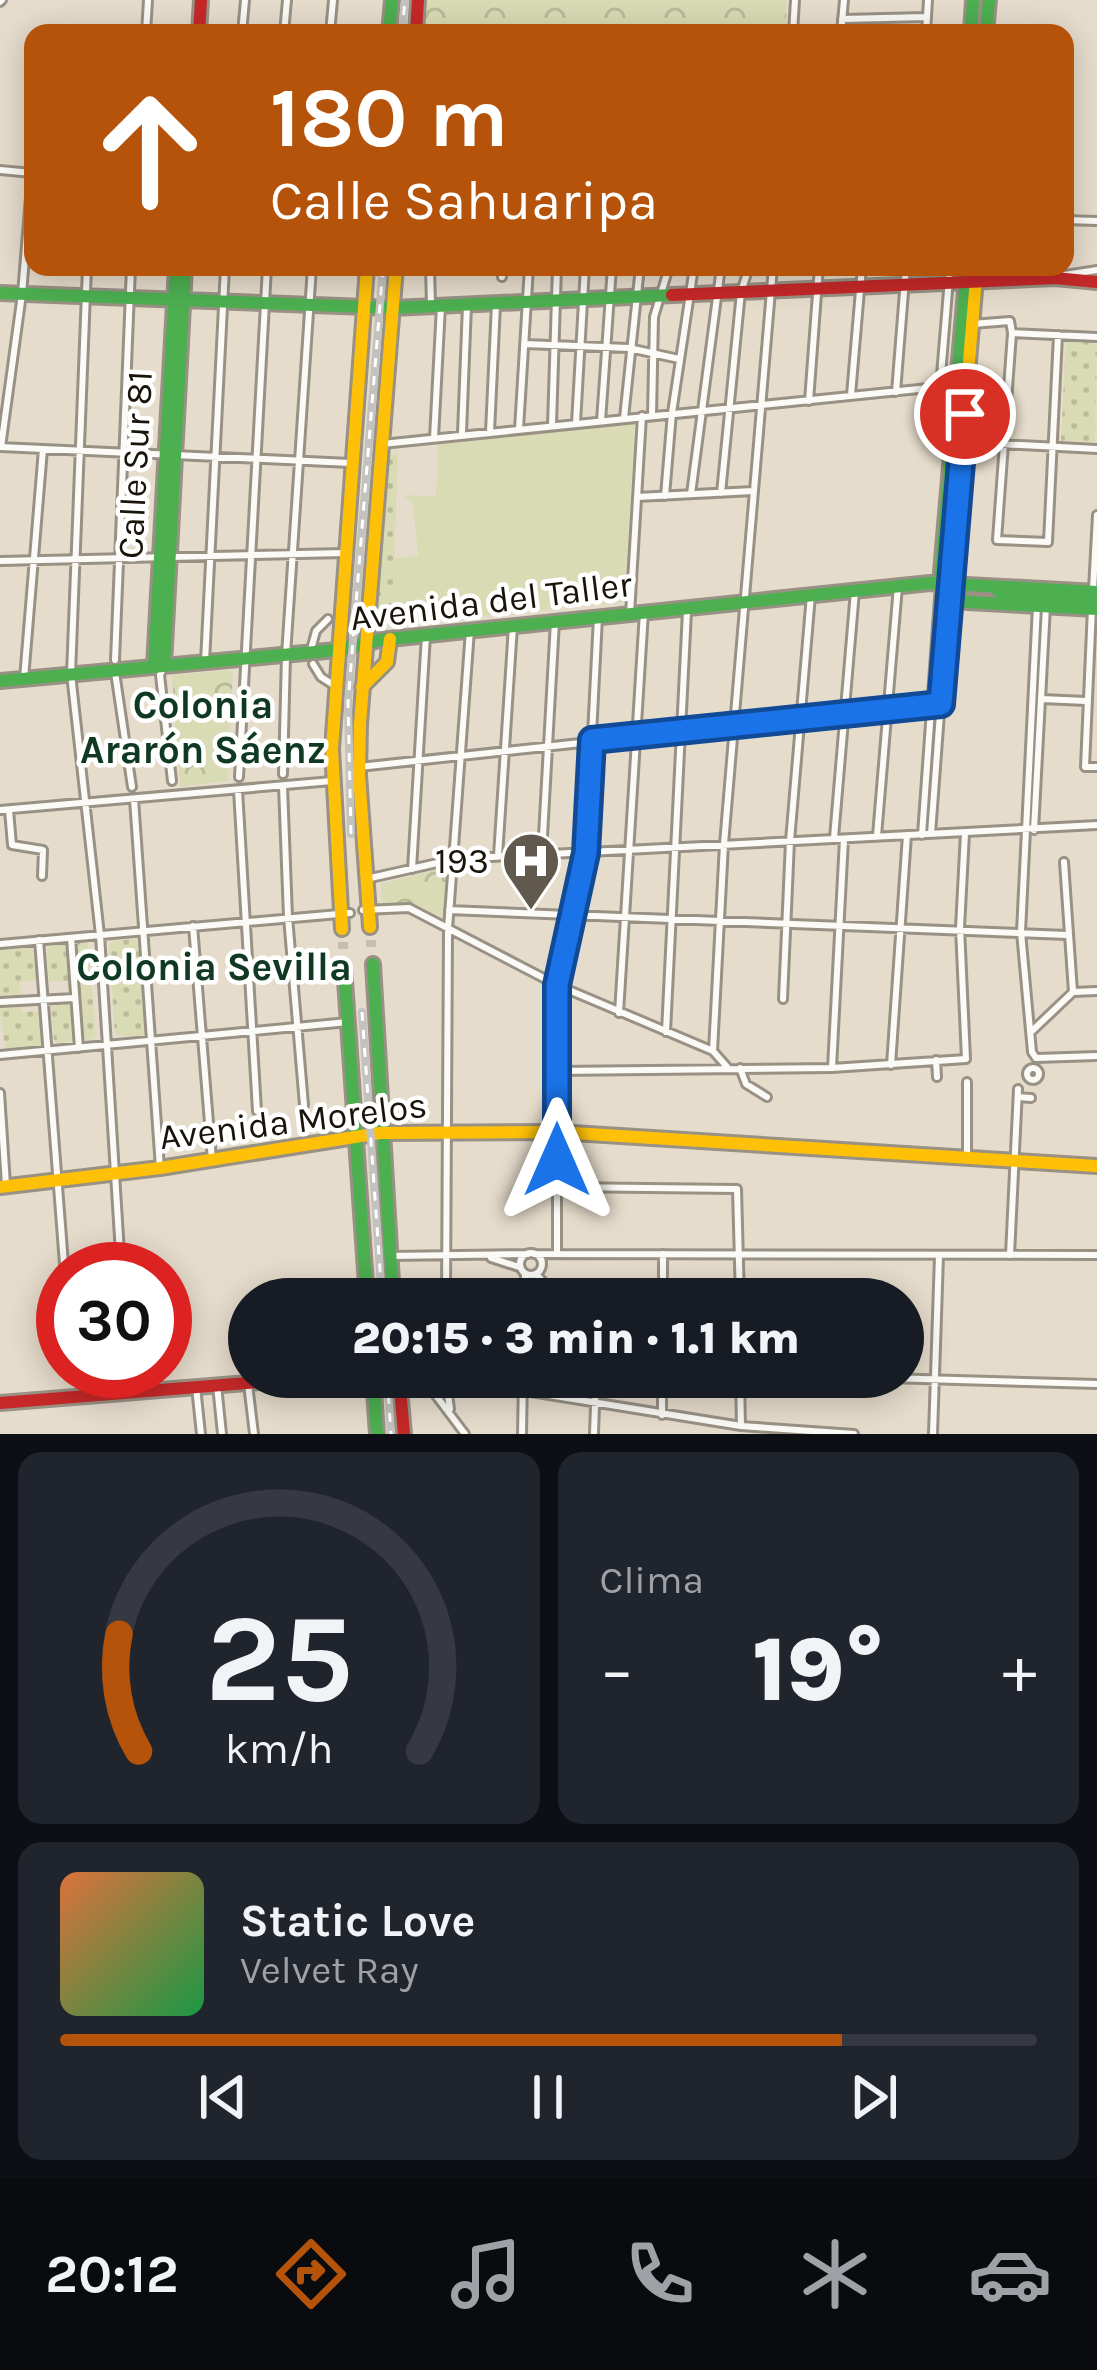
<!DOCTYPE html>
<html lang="es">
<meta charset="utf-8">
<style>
:root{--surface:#171b24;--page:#20242c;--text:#f1f3f6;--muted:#9ea1a6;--line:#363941;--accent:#b45309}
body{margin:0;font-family:Karla,sans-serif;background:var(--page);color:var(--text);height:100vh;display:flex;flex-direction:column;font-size:45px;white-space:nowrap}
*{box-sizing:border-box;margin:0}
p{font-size:39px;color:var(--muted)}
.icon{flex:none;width:66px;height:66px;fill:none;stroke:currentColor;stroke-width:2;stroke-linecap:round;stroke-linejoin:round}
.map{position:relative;height:1434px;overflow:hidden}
.side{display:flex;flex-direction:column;gap:18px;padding:18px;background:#0d0f14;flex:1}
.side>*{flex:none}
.hud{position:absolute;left:24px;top:24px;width:1050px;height:252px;border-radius:24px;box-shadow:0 6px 30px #0003;background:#b45309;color:#fff;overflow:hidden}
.speed{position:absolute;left:36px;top:1242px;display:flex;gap:24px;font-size:60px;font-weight:700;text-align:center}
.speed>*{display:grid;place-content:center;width:156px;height:156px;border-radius:50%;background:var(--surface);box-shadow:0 6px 30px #0003;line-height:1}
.speed .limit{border:18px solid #d22;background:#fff;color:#111}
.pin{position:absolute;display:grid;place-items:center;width:102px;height:102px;color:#fff;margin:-51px;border:6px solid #fff;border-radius:50%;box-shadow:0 3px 12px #0007}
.me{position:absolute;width:132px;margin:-66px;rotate:0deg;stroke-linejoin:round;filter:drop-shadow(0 0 9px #0008)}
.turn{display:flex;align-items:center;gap:42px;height:252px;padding:0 48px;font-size:54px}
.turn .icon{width:156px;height:156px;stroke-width:2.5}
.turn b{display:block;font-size:84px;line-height:102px}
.big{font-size:90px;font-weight:800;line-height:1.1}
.side .tile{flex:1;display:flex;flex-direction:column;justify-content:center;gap:18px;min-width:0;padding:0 42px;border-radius:24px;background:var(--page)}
.side .dial{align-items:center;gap:0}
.dial svg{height:312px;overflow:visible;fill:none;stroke:var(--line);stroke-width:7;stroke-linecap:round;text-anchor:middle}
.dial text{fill:var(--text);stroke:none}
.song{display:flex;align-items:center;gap:36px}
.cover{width:144px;height:144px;border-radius:18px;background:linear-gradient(135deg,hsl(20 70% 55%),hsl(140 70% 35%))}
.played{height:12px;border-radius:6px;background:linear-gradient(90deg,var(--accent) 80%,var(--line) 80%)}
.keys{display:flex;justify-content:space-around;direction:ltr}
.heat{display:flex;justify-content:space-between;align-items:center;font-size:66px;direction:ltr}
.side .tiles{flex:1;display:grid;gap:18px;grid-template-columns:1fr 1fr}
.tile:last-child{grid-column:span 2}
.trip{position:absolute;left:228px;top:1278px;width:696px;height:120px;border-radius:60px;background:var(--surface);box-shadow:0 6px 30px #0003;font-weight:800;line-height:120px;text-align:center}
.tabs{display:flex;height:192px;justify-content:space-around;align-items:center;background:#090b0e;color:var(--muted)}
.tabs .icon{width:84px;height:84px}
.tabs .selected{color:var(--accent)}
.tabs b{font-size:54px;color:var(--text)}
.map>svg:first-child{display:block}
.grass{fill:url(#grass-dots)}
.forest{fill:url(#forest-crowns)}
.pitch{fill:#d9dbb5}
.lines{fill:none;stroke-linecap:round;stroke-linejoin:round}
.primary-tunnel{stroke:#c7beaf;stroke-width:10;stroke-dasharray:10 5;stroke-linecap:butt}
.street-casing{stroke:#989184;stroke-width:12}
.fast-casing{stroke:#989184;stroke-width:18}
.slow-casing{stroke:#989184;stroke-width:18}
.jam-casing{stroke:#989184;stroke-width:18}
.street{stroke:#fbfaf7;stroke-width:6}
.fast{stroke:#4caf50;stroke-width:12}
.slow{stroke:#ffc107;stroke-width:12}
.jam{stroke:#c62828;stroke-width:12}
.rail-casing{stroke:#c4c2be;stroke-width:8}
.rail{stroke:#fff;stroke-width:3;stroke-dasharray:9;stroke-linecap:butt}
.route-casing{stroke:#114b97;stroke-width:30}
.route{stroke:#1a73e8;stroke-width:21}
.labels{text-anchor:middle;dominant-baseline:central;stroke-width:9;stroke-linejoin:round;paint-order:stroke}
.street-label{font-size:36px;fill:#191309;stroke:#fff}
.poi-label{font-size:36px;fill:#191309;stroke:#fff;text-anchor:end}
.neighbourhood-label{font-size:39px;font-weight:bold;fill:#103923;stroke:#fff}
</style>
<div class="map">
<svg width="1097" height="1434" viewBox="0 0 1097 1434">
<defs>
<pattern id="grass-dots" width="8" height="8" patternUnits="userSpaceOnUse" patternTransform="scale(3)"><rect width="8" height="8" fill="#d9dbb5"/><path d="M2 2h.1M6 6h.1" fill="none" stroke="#babb9a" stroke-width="1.8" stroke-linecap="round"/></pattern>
<pattern id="forest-crowns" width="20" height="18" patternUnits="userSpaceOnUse" patternTransform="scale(3)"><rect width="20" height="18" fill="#d9dbb5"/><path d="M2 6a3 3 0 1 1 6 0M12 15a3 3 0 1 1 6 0" fill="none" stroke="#babb9a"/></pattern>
</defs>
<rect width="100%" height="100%" fill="#e6dccc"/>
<path class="grass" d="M1066 341 1093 342 1097 347 1095 442 1061 441Z
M398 453 392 625 374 626 387 455Z
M135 939 139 943 147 1031 145 1036 115 1035 109 947 112 941Z
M88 942 96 1035 94 1039 58 1043 54 1040 51 1006 69 1004 67 981 49 982 47 950 50 946Z
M31 947 34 950 37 980 20 982 22 1012 39 1011 42 1044 38 1048 6 1051 0 1015V950Z"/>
<path class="forest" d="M427 0H787L785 33H424Z
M233 670 228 781 180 787 172 675Z
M449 866 445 919 413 903H382L380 884Z"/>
<path class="pitch" d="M635 423 624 602 392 625 394 558 418 556 413 502 405 498 406 495 436 497 438 444Z"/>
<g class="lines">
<path class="primary-tunnel" d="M371 940V947
M343 942V949"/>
<g class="street-casing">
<path id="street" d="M0 2 2 0
M842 19 927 17
M146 33 148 0
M242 33 245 0
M284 33 287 0
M330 33 333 0
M793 33 795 0
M841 33 844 0
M926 33 928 0
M0 170 32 173
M1065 220 1097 221
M87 267 71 674 100 935 121 1269
M430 267 431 305
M1065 275 1097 270
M502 277 503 267
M972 324 1010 321 1012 333
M1012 333 997 540 1048 542 1058 335
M1012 333 1097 337
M524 344 629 348 679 359
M940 387 950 267
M896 392 906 267
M851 395 862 267
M809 401 819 267
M652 415 654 317 669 267
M624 418 640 267
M601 421 612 267
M576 423 585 267
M552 425 557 267
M519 429 529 267
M490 432 496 304
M462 433 467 305
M434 438 441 306
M962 442 1097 449
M382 444 958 385
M0 447 350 463
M1 447 22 294 32 173
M721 493 741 292 749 267
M691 494 721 267
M665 496 672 413 694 267
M637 497 753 491
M0 561 345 553
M1093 590 1097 515
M1037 606 1021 932 1032 1052 1036 1058 1097 1056
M1092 608 1085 767H1097
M630 614 642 416
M310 653 316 631 328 619
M115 660 131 267
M205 662 225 267
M313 664 321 677 335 686
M164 666 160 675 172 781
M115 672 132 787
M24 679 43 449
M1042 699 1086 701
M359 767 941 704
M283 774 286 655 312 267
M239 777 267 267
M283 786 288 917 304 1105
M238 790 257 1111
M134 799 160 1168
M0 810 332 781
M9 810 12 845 43 850 42 876
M1034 830 1046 606
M931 834 949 593
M922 835 940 584
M877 836 898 586
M834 838 855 591
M542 854 555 621
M498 856 513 626
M1064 862 1073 992
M412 869 426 635
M366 879 455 859 1097 825
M363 910 409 908 557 985 713 1051 728 1068
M449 910 1067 935
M193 926 212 1160
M71 938 79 1048
M39 940 64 1264
M0 944 350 913
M783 999 790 841 811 595
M0 1002 74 998
M619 1013 644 612
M1032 1031 1073 992 1097 991
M666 1032 687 611
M713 1051 724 844 773 267
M0 1055 348 1022
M936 1060 937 1077
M891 1065 907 835
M1027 1074a6 6 0 1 1 12 0a6 6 0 1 1-12 0Z
M740 1068 746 1084 767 1097
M832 1068 844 839
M557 1071 832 1068 966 1059 960 928 965 833
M967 1082V1157
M0 1093 6 1185
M1018 1097 1031 1098
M557 1187 737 1189 740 1299
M520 1264a11 11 0 1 1 22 0a11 11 0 1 1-22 0Z
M534 1254 1097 1255
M557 1254V985L586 853 598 617
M1010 1255 1018 1089
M390 1256 528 1254
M491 1258 519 1267
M537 1275 558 1299
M446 1299 448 929 470 630
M525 1299V1274
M637 1299 661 1287
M663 1299V1254
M127 1371V1391
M422 1377 465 1434
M437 1377 741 1426 854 1434
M740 1377 741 1426
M852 1377 1097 1384
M446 1380 450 1409
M248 1384 254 1434
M217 1385 222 1434
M196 1387 201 1434
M662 1415V1377
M522 1434 523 1377
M594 1434 596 1377
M933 1434 939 1256"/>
</g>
<g class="fast-casing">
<path id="fast" d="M389 33 392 0
M971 33 973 0
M986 33 989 0
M967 267 940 584 967 602 1097 609
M0 293 393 308 672 295
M998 591 1014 597 1097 601
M164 665 185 267
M154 666 176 267
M0 681 337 650 380 640 930 583 1097 592
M373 964 393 1299
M344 966 367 1299
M373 1377 377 1434"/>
</g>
<g class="slow-casing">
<path id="slow" d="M950 585 977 267
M362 687 387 662 390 639
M370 927 359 775 360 724 396 267
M342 929 332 749 367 267
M0 1187 160 1168 380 1133 557 1132 1097 1166"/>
</g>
<g class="jam-casing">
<path id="jam" d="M199 33 201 0
M416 33 418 0
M672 295 1055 278 1097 282
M399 1377 404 1434
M0 1403 320 1377"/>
</g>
<use href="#street" class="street"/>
<use href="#fast" class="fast"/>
<use href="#slow" class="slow"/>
<use href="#jam" class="jam"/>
<g class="rail-casing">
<path id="rail" d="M402 33 405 0
M351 834 348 703 383 267
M362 1012 382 1299
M387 1377 391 1434"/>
</g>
<use href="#rail" class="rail"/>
</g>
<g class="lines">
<g class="route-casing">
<path id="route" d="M557 1160V985L586 853 592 740 941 704 965 414"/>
</g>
<use href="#route" class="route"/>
</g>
<defs>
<g id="hospital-pin" transform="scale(3)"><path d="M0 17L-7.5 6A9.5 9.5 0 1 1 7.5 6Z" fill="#61594d" stroke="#fff"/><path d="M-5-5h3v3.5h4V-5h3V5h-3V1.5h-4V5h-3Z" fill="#fff"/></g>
</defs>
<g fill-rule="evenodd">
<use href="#hospital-pin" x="531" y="861"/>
</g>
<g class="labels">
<g class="street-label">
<text transform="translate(135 465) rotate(-87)">Calle Sur 81</text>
<text transform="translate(491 601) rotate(-7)">Avenida del Taller</text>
<text transform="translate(293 1121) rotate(-7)">Avenida Morelos</text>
</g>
<g class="poi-label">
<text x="489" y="861">193</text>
</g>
<g class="neighbourhood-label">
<text x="203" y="705">Colonia<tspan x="203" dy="45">Ararón Sáenz</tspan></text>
<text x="214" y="967">Colonia Sevilla</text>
</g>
</g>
</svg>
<div class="speed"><div class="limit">30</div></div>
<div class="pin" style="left:965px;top:414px;background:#d93025"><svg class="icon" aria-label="arrive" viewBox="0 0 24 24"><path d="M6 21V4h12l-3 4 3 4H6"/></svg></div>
<svg class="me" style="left:557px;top:1160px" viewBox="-20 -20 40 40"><path d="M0-17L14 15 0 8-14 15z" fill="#1a73e8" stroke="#fff" stroke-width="4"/></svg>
<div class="trip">20:15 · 3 min · 1.1 km</div>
<div class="hud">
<div class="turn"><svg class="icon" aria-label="ahead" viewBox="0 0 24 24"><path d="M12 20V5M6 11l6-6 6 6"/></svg><div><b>180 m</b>Calle Sahuaripa</div></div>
</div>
</div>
<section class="side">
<div class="tiles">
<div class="tile dial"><svg viewBox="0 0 100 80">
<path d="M14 69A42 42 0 1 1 86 69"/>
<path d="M14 69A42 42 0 0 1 9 39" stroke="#b45309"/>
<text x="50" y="56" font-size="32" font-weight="700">25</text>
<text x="50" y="72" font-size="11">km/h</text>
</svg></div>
<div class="tile"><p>Clima</p>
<div class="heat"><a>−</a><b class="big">19°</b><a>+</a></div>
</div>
<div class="tile">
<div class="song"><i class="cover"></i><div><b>Static Love</b><p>Velvet Ray</p></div></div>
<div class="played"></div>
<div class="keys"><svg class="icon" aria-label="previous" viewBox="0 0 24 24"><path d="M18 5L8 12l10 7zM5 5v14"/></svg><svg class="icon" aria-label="pause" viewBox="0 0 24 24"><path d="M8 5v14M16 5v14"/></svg><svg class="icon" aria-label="next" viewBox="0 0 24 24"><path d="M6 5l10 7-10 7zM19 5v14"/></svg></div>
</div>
</div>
</section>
<nav class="tabs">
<b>20:12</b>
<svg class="icon selected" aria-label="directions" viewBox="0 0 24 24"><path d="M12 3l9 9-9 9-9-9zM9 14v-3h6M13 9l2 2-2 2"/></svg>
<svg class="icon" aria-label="music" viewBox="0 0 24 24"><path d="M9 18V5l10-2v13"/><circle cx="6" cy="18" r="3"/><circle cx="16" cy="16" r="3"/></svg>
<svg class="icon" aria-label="phone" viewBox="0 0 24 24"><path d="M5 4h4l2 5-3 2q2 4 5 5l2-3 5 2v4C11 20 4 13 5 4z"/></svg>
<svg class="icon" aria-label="climate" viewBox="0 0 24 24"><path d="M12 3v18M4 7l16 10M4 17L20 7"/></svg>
<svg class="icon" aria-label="car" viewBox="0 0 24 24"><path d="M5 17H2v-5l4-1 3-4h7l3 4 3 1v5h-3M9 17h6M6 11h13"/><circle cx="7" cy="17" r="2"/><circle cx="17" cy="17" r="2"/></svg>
</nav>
